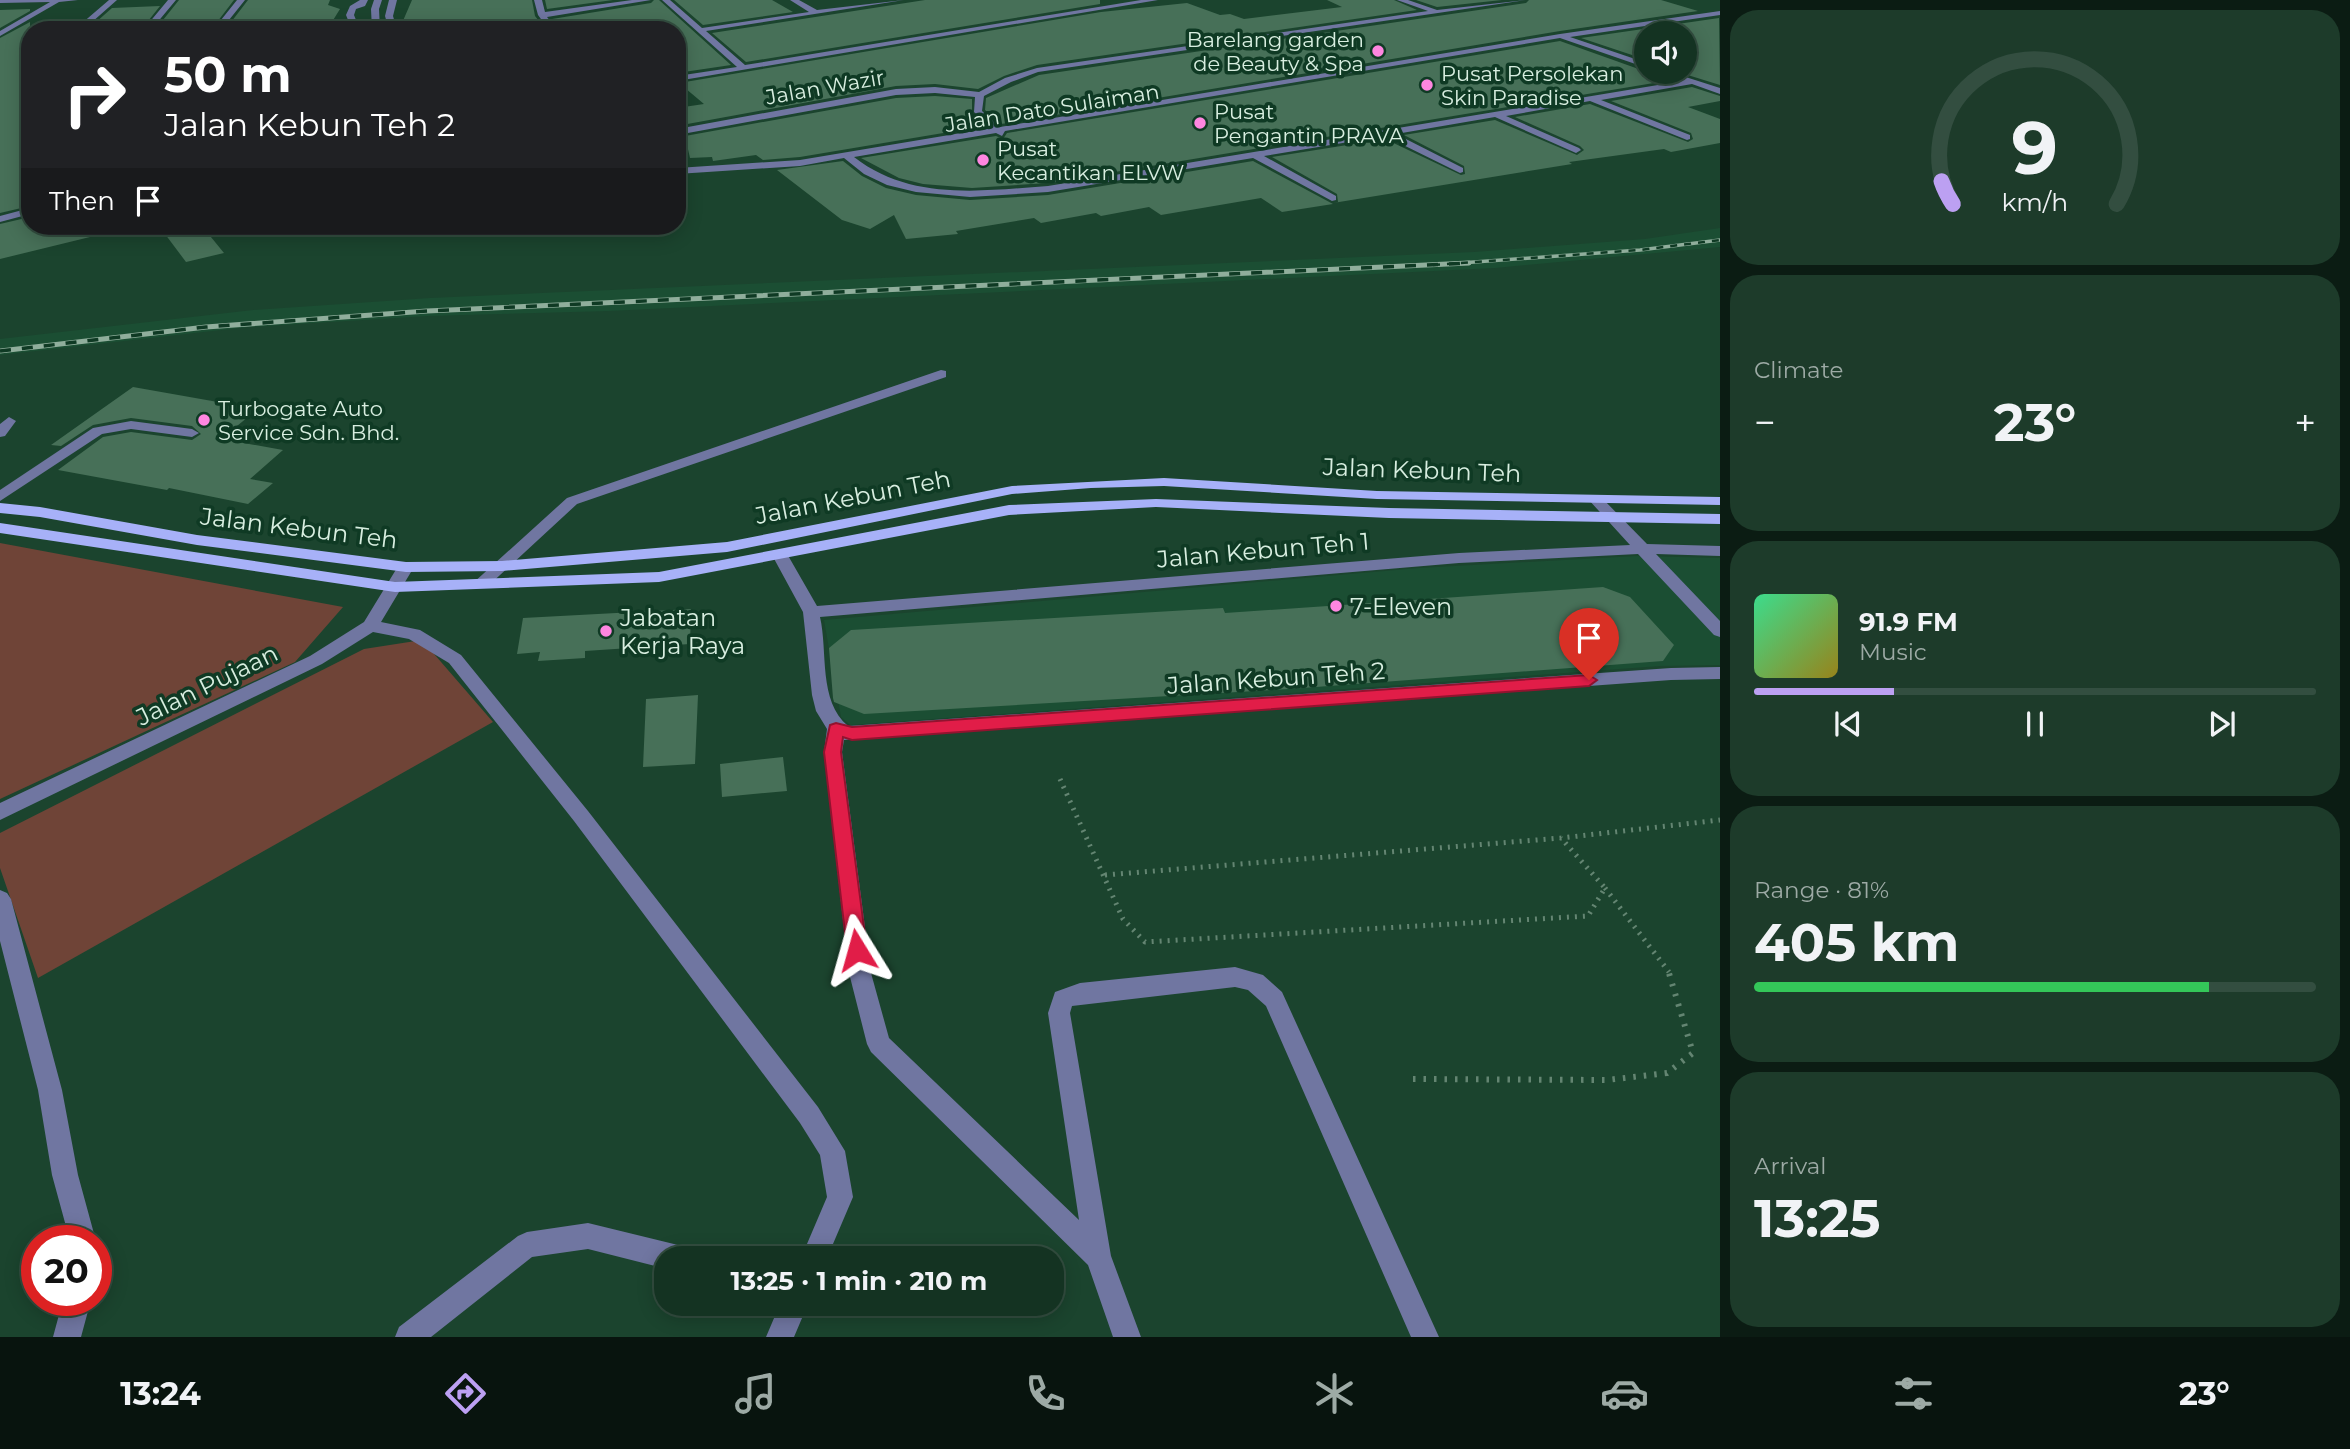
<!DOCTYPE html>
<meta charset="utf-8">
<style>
:root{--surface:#143322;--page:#1d3b2a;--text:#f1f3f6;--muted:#9daaa5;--line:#334e40;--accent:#bca0f2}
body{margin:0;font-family:Montserrat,sans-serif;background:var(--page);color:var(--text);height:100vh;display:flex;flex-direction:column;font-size:26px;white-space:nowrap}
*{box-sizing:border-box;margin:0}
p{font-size:23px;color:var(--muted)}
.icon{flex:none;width:38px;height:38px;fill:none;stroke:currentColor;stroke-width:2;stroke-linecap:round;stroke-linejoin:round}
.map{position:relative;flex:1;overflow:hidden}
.drawer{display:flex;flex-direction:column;gap:10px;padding:10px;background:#0b1c13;width:630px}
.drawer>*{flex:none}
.top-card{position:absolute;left:21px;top:21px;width:665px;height:214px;border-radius:28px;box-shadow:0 4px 18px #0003,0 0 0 2px var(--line);background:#202124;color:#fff;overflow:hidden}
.controls{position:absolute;left:1634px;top:21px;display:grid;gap:14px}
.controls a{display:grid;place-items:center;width:63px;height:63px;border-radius:50%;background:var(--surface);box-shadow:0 4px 18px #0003,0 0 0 2px var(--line);font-size:35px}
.speed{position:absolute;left:21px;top:1225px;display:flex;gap:14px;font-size:35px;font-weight:700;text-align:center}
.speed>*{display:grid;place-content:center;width:91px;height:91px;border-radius:50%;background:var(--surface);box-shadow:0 4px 18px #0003,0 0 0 2px var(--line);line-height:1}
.speed .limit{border:10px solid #d22;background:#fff;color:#111}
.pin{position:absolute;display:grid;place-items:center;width:60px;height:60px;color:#fff;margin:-72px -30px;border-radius:50% 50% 50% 0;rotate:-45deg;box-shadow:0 0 7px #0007}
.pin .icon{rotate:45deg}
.me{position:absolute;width:77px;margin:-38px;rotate:352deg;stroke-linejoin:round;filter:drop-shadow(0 0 5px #0008)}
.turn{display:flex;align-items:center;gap:24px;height:147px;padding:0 28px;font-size:32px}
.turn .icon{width:91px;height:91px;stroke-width:2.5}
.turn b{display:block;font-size:49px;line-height:60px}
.then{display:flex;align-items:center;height:66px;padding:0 28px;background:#0003;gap:14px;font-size:26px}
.big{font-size:52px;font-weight:700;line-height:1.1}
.drawer .card{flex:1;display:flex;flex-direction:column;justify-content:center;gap:10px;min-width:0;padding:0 24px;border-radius:28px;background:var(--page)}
.drawer .dial{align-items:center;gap:0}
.dial svg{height:182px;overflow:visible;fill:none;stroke:var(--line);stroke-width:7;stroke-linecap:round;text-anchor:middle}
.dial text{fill:var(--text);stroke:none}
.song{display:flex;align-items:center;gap:21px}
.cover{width:84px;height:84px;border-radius:10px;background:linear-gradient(135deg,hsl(150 70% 55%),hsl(50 70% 35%))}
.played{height:7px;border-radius:4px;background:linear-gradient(90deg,var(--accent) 25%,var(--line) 25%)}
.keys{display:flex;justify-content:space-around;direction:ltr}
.heat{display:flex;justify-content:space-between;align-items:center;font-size:38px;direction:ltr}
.charge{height:10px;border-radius:5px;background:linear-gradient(90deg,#34c759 81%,var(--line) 0)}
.trip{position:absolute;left:654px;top:1246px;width:410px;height:70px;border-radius:28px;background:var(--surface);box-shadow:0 4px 18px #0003,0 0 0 2px var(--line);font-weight:700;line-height:70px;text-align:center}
.menu{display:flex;height:112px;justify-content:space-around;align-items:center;background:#08140e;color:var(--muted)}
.menu .icon{width:49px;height:49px}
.menu .selected{color:var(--accent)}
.menu b{font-size:32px;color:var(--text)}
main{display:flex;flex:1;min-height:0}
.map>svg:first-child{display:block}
.built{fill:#1b4e33}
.green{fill:#6f4437}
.building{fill:#477058}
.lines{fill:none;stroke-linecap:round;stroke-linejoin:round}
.path-far2{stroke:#648572;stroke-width:2;stroke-dasharray:1 2.5;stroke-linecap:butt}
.path-far1{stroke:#648572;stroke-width:5;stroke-dasharray:2 6;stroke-linecap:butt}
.path{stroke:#648572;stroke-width:6;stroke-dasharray:2.5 8;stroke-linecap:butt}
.minor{fill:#7076a1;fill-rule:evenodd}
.major{fill:#a7b1f8;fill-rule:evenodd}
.rail-far1-casing{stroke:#90ae9c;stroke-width:3.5}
.rail-casing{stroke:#90ae9c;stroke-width:5}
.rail-far1{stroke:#0f3a24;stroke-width:2.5;stroke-dasharray:7;stroke-linecap:butt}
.rail{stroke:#0f3a24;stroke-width:3.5;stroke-dasharray:11;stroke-linecap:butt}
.route{fill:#e11d48;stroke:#92132f;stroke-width:2}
.poi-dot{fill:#fe86e0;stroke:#0f3a24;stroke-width:2.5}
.labels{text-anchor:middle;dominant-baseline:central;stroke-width:7;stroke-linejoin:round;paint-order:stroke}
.far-poi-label{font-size:21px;fill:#d8eee0;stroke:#0f3a24;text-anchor:start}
.far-street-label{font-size:21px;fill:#d8eee0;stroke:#0f3a24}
.street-label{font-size:24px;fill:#d8eee0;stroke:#0f3a24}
.poi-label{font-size:24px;fill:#d8eee0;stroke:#0f3a24;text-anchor:start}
</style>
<main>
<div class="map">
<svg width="1720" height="1337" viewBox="0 0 1720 1337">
<rect width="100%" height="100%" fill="#1b442e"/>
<path class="built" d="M1720 228V247L1495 268 609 311 428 316 248 327 0 355V339L253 310 430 298 1474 252 1645 239Z
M1637 556 1720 558V665L1660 666 850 725 841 717 824 620 1419 568Z"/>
<path class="green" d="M0 543 343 607 295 662 0 799Z
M422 640 493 722 38 978 0 868V833L364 649Z"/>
<path class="building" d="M179 0H234L211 30H155Z
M248 0H330L328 5 340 9 327 30H225Z
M412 0H532L535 16 546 30H399Z
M545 0H613L547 9Z
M654 0H659L731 65 677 73V30H559L552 19 651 3Z
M674 0H772L793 12 703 25Z
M925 0H1100V4L746 62 712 33Z
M1327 0H1394L1417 10 1037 65 1004 76 978 89 935 84 896 86 682 125 677 108 704 104 679 83 1101 12 1187 3 1220 15 1230 14 1244 19 1342 7Z
M1416 0H1502L1437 7Z
M1529 0H1661L1698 11 1560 31 1001 124 985 110 986 98 1039 75 1526 3Z
M160 6 141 30H87L112 8Z
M30 9V11L0 28V10Z
M1719 18 1720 85 1678 72H1685V33H1647V60L1581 38Z
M30 22V125L26 139 30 138V206L0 213V38Z
M1560 41 1647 72H1656L1672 80 1048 183 972 188 923 184 899 178 861 158 996 136 1003 139 1007 133Z
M1692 87 1720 96V101L1688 107 1720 119V143L1671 152 1664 149 1569 162 1572 164 1333 203 1338 202 1337 194 1272 157 1385 139 1461 175 1465 174 1464 166 1404 135 1495 120 1577 155 1584 150 1580 146 1515 117 1590 104 1688 142 1693 139 1691 133 1611 101Z
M935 96 972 99V114L985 126 800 157 763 160 756 155 713 161 712 157 690 158 685 136 896 98Z
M843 161 862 176 886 188 916 195 970 200 1048 195 1253 161 1333 204 1282 212 1261 198 1161 215 1149 207 1101 216 1096 213 1041 223 1034 218 956 231 958 234 906 239 894 215 870 229 842 220 777 170Z
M30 217V226H89L90 237 0 259V224Z
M159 226H202L224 253 186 262Z
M133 387 258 409 221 439 283 450 250 479 273 483 248 504 169 488 167 490 58 470 103 437 131 432 192 440 201 434 192 426 131 418 93 425 61 446 51 445Z
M1603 587 1630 597 1674 645 1663 661 1289 689 864 714 834 702 833 698 829 648 851 630 1223 608 1225 613Z
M691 609 690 644 585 651V658L538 661 540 652 517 654 523 618Z
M698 695 695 764 643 767 646 699Z
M783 757 787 791 722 797 720 764Z"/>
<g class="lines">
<path class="path-far2" d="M620 22 628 30"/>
<path class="path-far1" d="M1060 779 1123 919 1145 942 1588 916 1605 888 1561 838
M1105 875 1561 838 1720 820
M1605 888 1669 972"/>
<path class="path" d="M1413 1079 1607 1080 1667 1073 1693 1053 1668 970"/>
<path class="minor" d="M0 0H78L59 2 0 36V31L50 2 0 3Z
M109 0H117L83 30H74Z
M168 0H176L151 30H143Z
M237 0H245L221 30H213Z
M360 0H368L365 6 356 9 354 15 360 30H352L346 15 350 6Z
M374 0H382L379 9 380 30H372L371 9Z
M389 0H397L393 16 397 30H389L385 16Z
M534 0H542L545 12 632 0H651L547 17 557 30H549L538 15Z
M662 0H670L702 28 809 12 790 0H799L817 10 904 0 706 31 745 65 1141 0H1158L677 81V76L737 67Z
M1397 0H1408L1437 10 1526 0 1038 72 1011 82 984 96 982 111 1000 127 1560 34 1720 11V15L1570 37 1647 63V68L1560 38 1005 131 1002 136 996 133 854 157C910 201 981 191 1048 186L1682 81 1659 72H1670L1720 88V94L1692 84 1601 100 1690 135V139L1687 140 1590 101 1506 116 1579 148 1581 150 1576 153 1495 117 1396 134 1463 168V172L1460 173 1385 136 1264 156 1336 196V200L1332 201 1253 158 1048 192 970 197 916 192 887 185 864 174 844 158 800 166 677 174V168L800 160 991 128 974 112 975 97 935 93 896 95 677 135V129L896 89 935 87 979 92 1005 78 1037 68 1428 11Z
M30 208V214L0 222V216Z
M214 226H232L251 232 246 235Z
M941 370 946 371V377L577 504 486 588H474L472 584 567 498Z
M9 417 16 421 5 436 0 437V424Z
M131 421 192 429 199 433 192 437 131 429 102 434 0 501V490L93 428Z
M1595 495 1600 496 1647 544 1720 546V556L1656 554 1720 621V637L1714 635 1638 554 1459 563 820 617C828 651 818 701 848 726L1671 668 1720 667V679L1671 680 844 740 842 752 871 973 889 1038 1079 1220 1048 1013 1055 992 1080 983 1235 967 1263 975 1282 992 1439 1337H1411L1266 1006 1248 990 1235 987 1072 1006 1070 1013 1111 1256 1141 1337H1113L1088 1265 871 1052 867 1044 849 973 824 752 827 729 816 711 812 695 803 612 772 555 780 550 786 552 817 606 1459 553 1630 545 1588 499Z
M406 562 414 567 381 622 420 630 461 655 588 811 818 1107 845 1151 853 1197 827 1258H801L827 1197 820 1155 800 1123 574 821 449 663 409 639 373 632 322 664 0 820V803L310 656 364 622 400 563Z
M0 890 7 893 11 899 62 1090 78 1175 96 1241H70L52 1175 38 1090 0 941Z
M588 1223 678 1245 687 1249 691 1258H667V1269L588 1249 532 1257 431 1337H395L399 1327 518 1236 527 1232Z
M63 1300H91L81 1337H53Z
M780 1304H808L794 1337H766Z"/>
<path class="major" d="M1164 478 1377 491 1720 497V505L1377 499 1164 486 1091 488 1012 494 727 552 502 571 406 572 197 545 40 517 0 513V503L40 507 197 535 406 562 502 561 727 542 1012 486Z
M1156 499 1389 508 1720 514V524L1389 518 1156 507 1009 515 659 582 395 592 0 533V523L395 582 659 572 1009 505Z"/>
<g class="rail-far1-casing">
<path id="rail-far1" d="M1433 265 1640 250 1720 240"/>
</g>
<g class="rail-casing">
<path id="rail" d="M0 351 206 327 427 311 1469 263"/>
</g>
<use href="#rail-far1" class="rail-far1"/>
<use href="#rail" class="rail"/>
</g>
<path class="route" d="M1589 675 1597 680 1589 686 852 740 843 737 841 752 867 950 864 957 857 959 850 957 847 950 824 752 830 725 836 723 852 727Z"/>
<g class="poi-dot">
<circle cx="1378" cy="51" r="7"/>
<circle cx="1427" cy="85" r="7"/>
<circle cx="1200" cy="123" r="7"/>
<circle cx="983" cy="160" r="7"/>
<circle cx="204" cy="420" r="7"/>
<circle cx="1336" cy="606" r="7"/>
<circle cx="606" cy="631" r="7"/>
</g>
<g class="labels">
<g class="far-poi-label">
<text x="1364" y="39" text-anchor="end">Barelang garden<tspan x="1364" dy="24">de Beauty &amp; Spa</tspan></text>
<text x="1441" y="73">Pusat Persolekan<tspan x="1441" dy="24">Skin Paradise</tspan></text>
<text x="1214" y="111">Pusat<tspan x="1214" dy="24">Pengantin PRAVA</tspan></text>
<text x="997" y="148">Pusat<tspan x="997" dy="24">Kecantikan ELVW</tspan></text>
<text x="218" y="408">Turbogate Auto<tspan x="218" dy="24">Service Sdn. Bhd.</tspan></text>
</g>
<g class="far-street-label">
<text transform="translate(825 87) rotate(-10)">Jalan Wazir</text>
<text transform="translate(1052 108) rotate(-9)">Jalan Dato Sulaiman</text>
</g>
<g class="street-label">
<text transform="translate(1422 470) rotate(2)">Jalan Kebun Teh</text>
<text transform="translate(853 497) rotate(-11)">Jalan Kebun Teh</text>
<text transform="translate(299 528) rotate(7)">Jalan Kebun Teh</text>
<text transform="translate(1263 550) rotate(-5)">Jalan Kebun Teh 1</text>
<text transform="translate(1276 678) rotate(-4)">Jalan Kebun Teh 2</text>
<text transform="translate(207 685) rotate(-26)">Jalan Pujaan</text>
</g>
<g class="poi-label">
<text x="1350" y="606">7-Eleven</text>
<text x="620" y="617">Jabatan<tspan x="620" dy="28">Kerja Raya</tspan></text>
</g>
</g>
</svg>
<div class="controls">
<a><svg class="icon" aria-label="sound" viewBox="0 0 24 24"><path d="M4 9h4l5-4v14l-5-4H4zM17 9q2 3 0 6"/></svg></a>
</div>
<div class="speed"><div class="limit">20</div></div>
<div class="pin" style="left:1589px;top:680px;background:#d93025"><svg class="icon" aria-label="arrive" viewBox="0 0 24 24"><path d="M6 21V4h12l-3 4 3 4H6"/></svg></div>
<svg class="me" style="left:857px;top:950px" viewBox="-20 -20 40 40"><path d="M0-17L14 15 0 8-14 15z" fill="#e11d48" stroke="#fff" stroke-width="4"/></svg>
<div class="trip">13:25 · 1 min · 210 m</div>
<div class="top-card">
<div class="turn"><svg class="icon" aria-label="right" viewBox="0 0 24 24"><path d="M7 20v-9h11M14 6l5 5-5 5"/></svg><div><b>50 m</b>Jalan Kebun Teh 2</div></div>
<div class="then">Then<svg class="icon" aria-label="arrive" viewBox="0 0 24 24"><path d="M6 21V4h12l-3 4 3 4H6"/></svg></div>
</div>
</div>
<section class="drawer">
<div class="card dial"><svg viewBox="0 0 100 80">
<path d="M14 69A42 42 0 1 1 86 69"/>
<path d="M14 69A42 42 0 0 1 9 59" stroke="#bca0f2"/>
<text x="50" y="56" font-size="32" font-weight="700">9</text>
<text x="50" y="72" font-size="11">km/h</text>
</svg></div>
<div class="card"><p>Climate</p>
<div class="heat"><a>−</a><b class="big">23°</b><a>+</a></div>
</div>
<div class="card">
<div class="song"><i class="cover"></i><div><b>91.9 FM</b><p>Music</p></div></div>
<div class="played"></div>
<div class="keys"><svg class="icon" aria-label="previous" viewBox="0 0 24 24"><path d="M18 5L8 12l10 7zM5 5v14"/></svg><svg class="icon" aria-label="pause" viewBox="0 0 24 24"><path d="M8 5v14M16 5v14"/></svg><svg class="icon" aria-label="next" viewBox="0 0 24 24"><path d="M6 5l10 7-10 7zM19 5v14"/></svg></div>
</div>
<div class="card"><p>Range · 81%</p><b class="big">405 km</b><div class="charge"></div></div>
<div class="card"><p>Arrival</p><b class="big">13:25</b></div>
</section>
</main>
<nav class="menu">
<b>13:24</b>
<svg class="icon selected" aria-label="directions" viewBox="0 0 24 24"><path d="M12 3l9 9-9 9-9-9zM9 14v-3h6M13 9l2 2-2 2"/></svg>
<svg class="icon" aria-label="music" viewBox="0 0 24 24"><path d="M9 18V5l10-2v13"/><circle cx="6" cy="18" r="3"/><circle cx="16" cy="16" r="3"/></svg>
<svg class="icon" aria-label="phone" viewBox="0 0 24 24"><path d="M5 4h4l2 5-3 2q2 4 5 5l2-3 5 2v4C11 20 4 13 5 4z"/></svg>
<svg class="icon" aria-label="climate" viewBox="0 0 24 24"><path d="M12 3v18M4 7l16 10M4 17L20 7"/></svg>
<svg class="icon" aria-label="car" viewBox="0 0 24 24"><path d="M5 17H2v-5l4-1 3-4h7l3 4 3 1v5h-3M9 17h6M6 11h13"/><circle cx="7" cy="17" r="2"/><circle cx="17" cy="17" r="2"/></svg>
<svg class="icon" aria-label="filters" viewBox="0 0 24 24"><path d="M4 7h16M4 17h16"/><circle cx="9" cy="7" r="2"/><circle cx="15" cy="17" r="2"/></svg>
<b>23°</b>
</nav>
